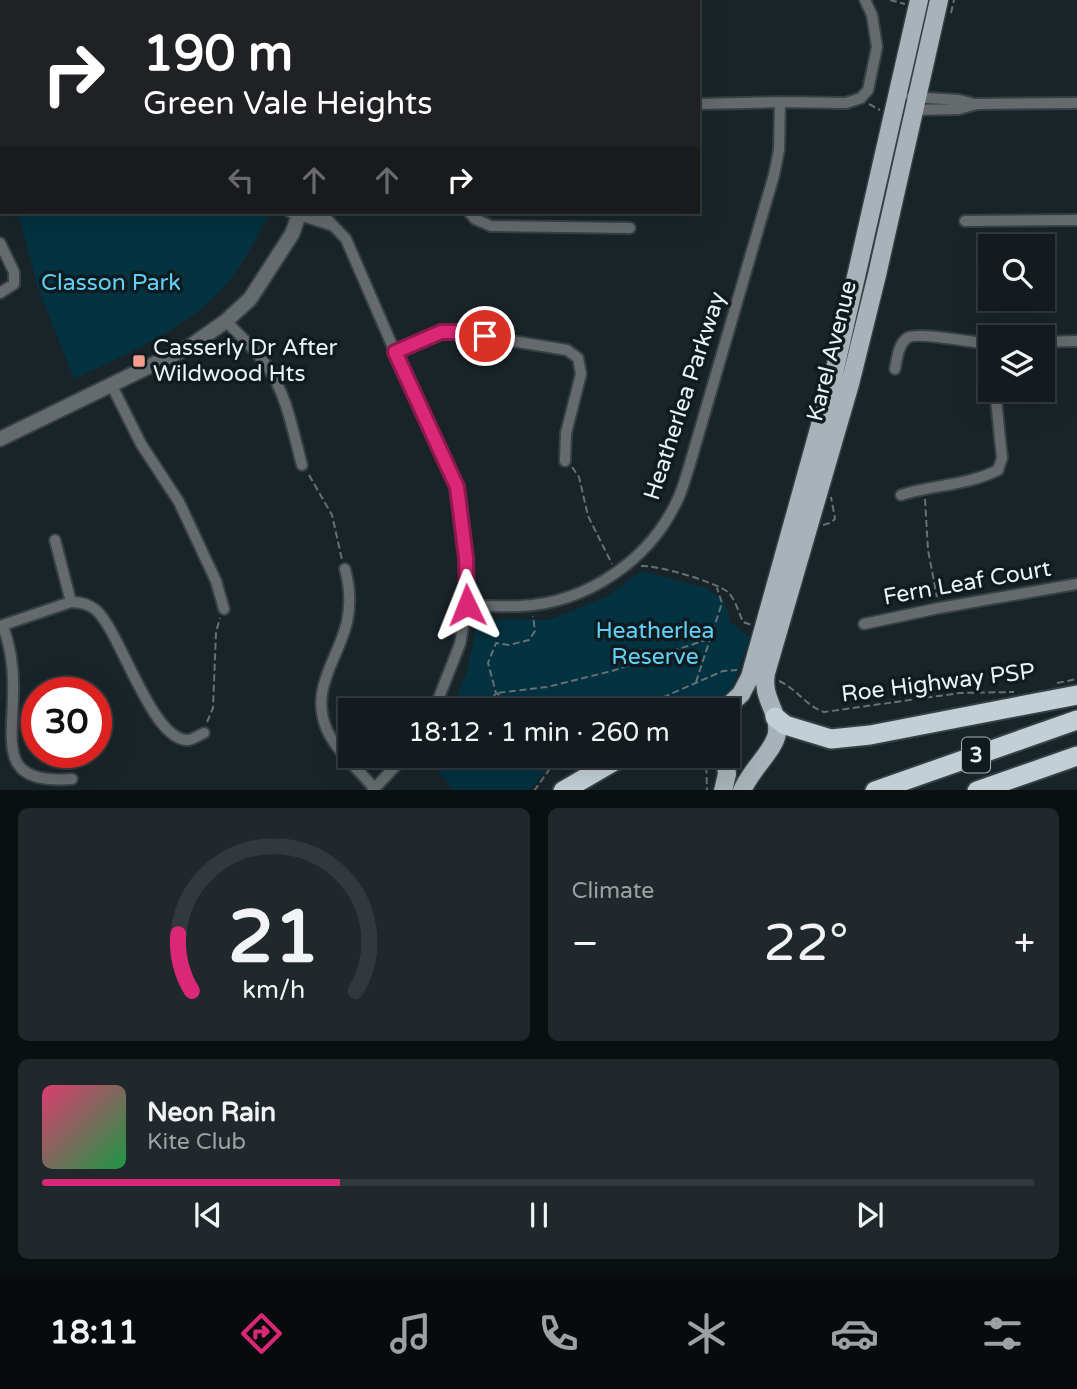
<!DOCTYPE html>
<meta charset="utf-8">
<style>
:root{--surface:#131b1f;--page:#20282c;--text:#f1f3f6;--muted:#9da1a4;--line:#32393d;--accent:#db2777}
body{margin:0;font-family:"Varela Round",sans-serif;background:var(--page);color:var(--text);height:100vh;display:flex;flex-direction:column;font-size:26px;white-space:nowrap}
*{box-sizing:border-box;margin:0}
p{font-size:23px;color:var(--muted)}
.icon{flex:none;width:38px;height:38px;fill:none;stroke:currentColor;stroke-width:2;stroke-linecap:round;stroke-linejoin:round}
.map{position:relative;height:790px;overflow:hidden}
.side{display:flex;flex-direction:column;gap:18px;padding:18px;background:#0a0f11;flex:1}
.side>*{flex:none}
.guide{position:absolute;left:0px;top:0px;width:700px;height:214px;box-shadow:0 7px 28px #0002,0 0 0 2px var(--line);background:#202124;color:#fff;overflow:hidden}
.controls{position:absolute;left:978px;top:234px;display:grid;gap:14px}
.controls a{display:grid;place-items:center;width:77px;height:77px;border-radius:0px;background:var(--surface);box-shadow:0 7px 28px #0002,0 0 0 2px var(--line);font-size:35px}
.speed{position:absolute;left:21px;top:677px;display:flex;gap:14px;font-size:35px;font-weight:700;text-align:center}
.speed>*{display:grid;place-content:center;width:91px;height:91px;border-radius:50%;background:var(--surface);box-shadow:0 7px 28px #0002,0 0 0 2px var(--line);line-height:1}
.speed .limit{border:10px solid #d22;background:#fff;color:#111}
.pin{position:absolute;display:grid;place-items:center;width:60px;height:60px;color:#fff;margin:-30px;border:4px solid #fff;border-radius:50%;box-shadow:0 2px 7px #0007}
.me{position:absolute;width:77px;margin:-38px;rotate:358deg;stroke-linejoin:round;filter:drop-shadow(0 0 5px #0008)}
.turn{display:flex;align-items:center;gap:24px;height:147px;padding:0 28px;font-size:32px}
.turn .icon{width:91px;height:91px;stroke-width:2.5}
.turn b{display:block;font-size:49px;line-height:60px}
.lanes{display:flex;align-items:center;height:66px;padding:0 28px;background:#0003;justify-content:center;gap:35px;direction:ltr}
.lanes .off{opacity:.35}
.big{font-size:52px;font-weight:600;line-height:1.1}
.side .tile{flex:1;display:flex;flex-direction:column;justify-content:center;gap:10px;min-width:0;padding:0 24px;border-radius:10px;background:var(--page)}
.side .dial{align-items:center;gap:0}
.dial svg{height:182px;overflow:visible;fill:none;stroke:var(--line);stroke-width:7;stroke-linecap:round;text-anchor:middle}
.dial text{fill:var(--text);stroke:none}
.song{display:flex;align-items:center;gap:21px}
.cover{width:84px;height:84px;border-radius:10px;background:linear-gradient(135deg,hsl(340 70% 55%),hsl(140 70% 35%))}
.played{height:7px;border-radius:4px;background:linear-gradient(90deg,var(--accent) 30%,var(--line) 30%)}
.keys{display:flex;justify-content:space-around;direction:ltr}
.heat{display:flex;justify-content:space-between;align-items:center;font-size:38px;direction:ltr}
.side .tiles{flex:1;display:grid;gap:18px;grid-template-columns:1fr 1fr}
.tile:last-child{grid-column:span 2}
.trip{position:absolute;left:338px;top:698px;width:402px;height:70px;border-radius:0px;background:var(--surface);box-shadow:0 7px 28px #0002,0 0 0 2px var(--line);font-weight:600;line-height:70px;text-align:center}
.dock{display:flex;height:112px;justify-content:space-around;align-items:center;background:#080b0c;color:var(--muted)}
.dock .icon{width:49px;height:49px}
.dock .selected{color:var(--accent)}
.dock b{font-size:32px;color:var(--text)}
.map>svg:first-child{display:block}
.green{fill:#033240}
.lines{fill:none;stroke-linecap:round;stroke-linejoin:round}
.minor-casing{stroke:#364146;stroke-width:14}
.tertiary-casing{stroke:#364146;stroke-width:18}
.primary-casing{stroke:#364146;stroke-width:21}
.motorway-casing{stroke:#364146;stroke-width:23}
.path{stroke:#677074;stroke-width:2;stroke-dasharray:7 3.5;stroke-linecap:butt}
.minor{stroke:#656a6d;stroke-width:10}
.tertiary{stroke:#656a6d;stroke-width:14}
.primary{stroke:#a7b3b8;stroke-width:18}
.motorway{stroke:#c2d0d6;stroke-width:19}
.route-casing{stroke:#8e194d;stroke-width:18}
.route{stroke:#db2777;stroke-width:12}
.poi-dot{fill:#f49d8c;stroke:#101b1f;stroke-width:2.5}
.labels{text-anchor:middle;dominant-baseline:central;stroke-width:7;stroke-linejoin:round;paint-order:stroke}
.shield{fill:#101b1f;stroke:#a9b2b5;stroke-width:2}
.shield-label{font-size:21px;font-weight:bold;fill:#ebf2f5}
.park-label{font-size:23px;fill:#62d0f6;stroke:#101b1f}
.poi-label{font-size:23px;fill:#ebf2f5;stroke:#101b1f;text-anchor:start}
.street-label{font-size:23px;fill:#ebf2f5;stroke:#101b1f}
</style>
<div class="map">
<svg width="1077" height="791" viewBox="0 0 1077 791">
<rect width="100%" height="100%" fill="#192429"/>
<path class="green" d="M0 0H150L2 2V100Z
M18 212H270C256 240 240 271 217 294 178 334 123 355 74 379L38 288Z
M641 571 706 588 725 602 730 622 750 637 731 691 710 710H451L467 671 477 625 484 619 549 620 606 597Z
M426 756H560L529 790 454 791Z"/>
<g class="lines">
<g class="minor-casing">
<path id="minor" d="M556 0V2
M911 97 959 100 975 104
M698 104 780 102 846 103 861 98 868 90 877 47 872 15 865 0
M912 110 959 109 977 104 1077 103
M290 212 331 225
M316 212 324 216 346 239 395 352 457 487 466 558 467 605 460 644 434 710
M469 212 475 219 491 226 630 228
M965 221 1077 220
M0 243 14 272V284L0 293
M226 321C240 336 256 350 267 366 287 395 293 432 302 465
M1043 342 1077 341
M395 352 441 332H457L567 350 578 358 581 374 566 433 565 461
M895 369C897 359 898 345 907 338 916 331 975 343 990 344
M112 386 141 444 179 502 216 581 224 609
M901 495C932 485 969 485 998 470L1002 458 995 390
M55 540 71 602
M345 569C350 587 351 603 347 622 338 660 309 689 327 730 337 752 359 770 374 788
M467 605C485 606 503 607 521 606 586 603 648 561 676 503 682 492 685 479 689 467L774 175 779 150 780 102
M864 624 939 608 1077 584
M0 626 71 602C80 602 89 604 96 610 121 632 152 743 189 740 193 739 200 735 204 733
M3 626C11 648 14 672 13 695 12 748 0 784 72 779
M372 791 405 756"/>
</g>
<g class="tertiary-casing">
<path id="tertiary" d="M303 2V0
M0 439 189 347 226 321 250 299 292 234 300 212"/>
</g>
<g class="primary-casing">
<path id="primary" d="M724 710 741 694 750 677 832 382 919 0
M723 791 727 774 725 756
M742 791C750 770 775 750 777 733 780 712 761 699 766 673L850 384 877 275 939 0"/>
</g>
<g class="motorway-casing">
<path id="motorway" d="M775 717 785 725 831 739 870 735 1077 695
M563 791 623 756
M875 791 1077 720
M977 791 1077 756"/>
</g>
<path class="path" d="M75 0 76 2
M890 0 905 4
M951 13 954 0
M0 100 2 99
M869 104 880 110
M572 467 579 477 588 516 612 564
M309 475 332 515 342 560
M925 499 928 550 937 597
M823 525 830 523 835 519 831 497
M641 566C658 565 715 582 728 592 735 599 739 613 743 622L752 625
M779 681C797 689 806 706 824 712L960 693 1014 692
M696 682 722 603 717 588
M1057 683 1077 679
M490 710 492 699 496 693 547 687 612 671 709 639
M527 710 496 693 488 663 496 643 509 645 529 640 535 631 533 616
M634 710 723 671 737 670
M702 710 714 700
M207 722 213 708 216 632 220 618
M585 756H593
M706 756 707 791
M534 791 549 770 563 756"/>
<use href="#minor" class="minor"/>
<use href="#tertiary" class="tertiary"/>
<use href="#primary" class="primary"/>
<use href="#motorway" class="motorway"/>
</g>
<g class="lines">
<g class="route-casing">
<path id="route" d="M467 605 466 558 457 487 395 352 441 332H457L485 336"/>
</g>
<use href="#route" class="route"/>
</g>
<rect class="poi-dot" x="132" y="354" width="14" height="14" rx="3.5"/>
<g class="labels">
<rect class="shield" x="962" y="737.5" width="28" height="35" rx="5"/>
<g class="shield-label">
<text x="976" y="755">3</text>
</g>
<g class="park-label">
<text x="111" y="283">Classon Park</text>
<text x="655" y="631">Heatherlea<tspan x="655" dy="26">Reserve</tspan></text>
</g>
<g class="poi-label">
<text x="153" y="348">Casserly Dr After<tspan x="153" dy="26">Wildwood Hts</tspan></text>
</g>
<g class="street-label">
<text transform="translate(832 351) rotate(-76)">Karel Avenue</text>
<text transform="translate(685 396) rotate(-72)">Heatherlea Parkway</text>
<text transform="translate(967 583) rotate(-10)">Fern Leaf Court</text>
<text transform="translate(938 683) rotate(-7)">Roe Highway PSP</text>
</g>
</g>
</svg>
<div class="controls">
<a><svg class="icon" aria-label="search" viewBox="0 0 24 24"><circle cx="10" cy="10" r="6"/><path d="M15 15l6 6"/></svg></a>
<a><svg class="icon" aria-label="layers" viewBox="0 0 24 24"><path d="M12 4l9 5-9 5-9-5zM3 14l9 5 9-5"/></svg></a>
</div>
<div class="speed"><div class="limit">30</div></div>
<div class="pin" style="left:485px;top:336px;background:#d93025"><svg class="icon" aria-label="arrive" viewBox="0 0 24 24"><path d="M6 21V4h12l-3 4 3 4H6"/></svg></div>
<svg class="me" style="left:467px;top:605px" viewBox="-20 -20 40 40"><path d="M0-17L14 15 0 8-14 15z" fill="#db2777" stroke="#fff" stroke-width="4"/></svg>
<div class="trip">18:12 · 1 min · 260 m</div>
<div class="guide">
<div class="turn"><svg class="icon" aria-label="right" viewBox="0 0 24 24"><path d="M7 20v-9h11M14 6l5 5-5 5"/></svg><div><b>190 m</b>Green Vale Heights</div></div>
<div class="lanes"><svg class="icon off" aria-label="left" viewBox="0 0 24 24"><path d="M17 20v-9H6M10 6l-5 5 5 5"/></svg><svg class="icon off" aria-label="ahead" viewBox="0 0 24 24"><path d="M12 20V5M6 11l6-6 6 6"/></svg><svg class="icon off" aria-label="ahead" viewBox="0 0 24 24"><path d="M12 20V5M6 11l6-6 6 6"/></svg><svg class="icon" aria-label="right" viewBox="0 0 24 24"><path d="M7 20v-9h11M14 6l5 5-5 5"/></svg></div>
</div>
</div>
<section class="side">
<div class="tiles">
<div class="tile dial"><svg viewBox="0 0 100 80">
<path d="M14 69A42 42 0 1 1 86 69"/>
<path d="M14 69A42 42 0 0 1 8 44" stroke="#db2777"/>
<text x="50" y="56" font-size="32" font-weight="700">21</text>
<text x="50" y="72" font-size="11">km/h</text>
</svg></div>
<div class="tile"><p>Climate</p>
<div class="heat"><a>−</a><b class="big">22°</b><a>+</a></div>
</div>
<div class="tile">
<div class="song"><i class="cover"></i><div><b>Neon Rain</b><p>Kite Club</p></div></div>
<div class="played"></div>
<div class="keys"><svg class="icon" aria-label="previous" viewBox="0 0 24 24"><path d="M18 5L8 12l10 7zM5 5v14"/></svg><svg class="icon" aria-label="pause" viewBox="0 0 24 24"><path d="M8 5v14M16 5v14"/></svg><svg class="icon" aria-label="next" viewBox="0 0 24 24"><path d="M6 5l10 7-10 7zM19 5v14"/></svg></div>
</div>
</div>
</section>
<nav class="dock">
<b>18:11</b>
<svg class="icon selected" aria-label="directions" viewBox="0 0 24 24"><path d="M12 3l9 9-9 9-9-9zM9 14v-3h6M13 9l2 2-2 2"/></svg>
<svg class="icon" aria-label="music" viewBox="0 0 24 24"><path d="M9 18V5l10-2v13"/><circle cx="6" cy="18" r="3"/><circle cx="16" cy="16" r="3"/></svg>
<svg class="icon" aria-label="phone" viewBox="0 0 24 24"><path d="M5 4h4l2 5-3 2q2 4 5 5l2-3 5 2v4C11 20 4 13 5 4z"/></svg>
<svg class="icon" aria-label="climate" viewBox="0 0 24 24"><path d="M12 3v18M4 7l16 10M4 17L20 7"/></svg>
<svg class="icon" aria-label="car" viewBox="0 0 24 24"><path d="M5 17H2v-5l4-1 3-4h7l3 4 3 1v5h-3M9 17h6M6 11h13"/><circle cx="7" cy="17" r="2"/><circle cx="17" cy="17" r="2"/></svg>
<svg class="icon" aria-label="filters" viewBox="0 0 24 24"><path d="M4 7h16M4 17h16"/><circle cx="9" cy="7" r="2"/><circle cx="15" cy="17" r="2"/></svg>
</nav>
